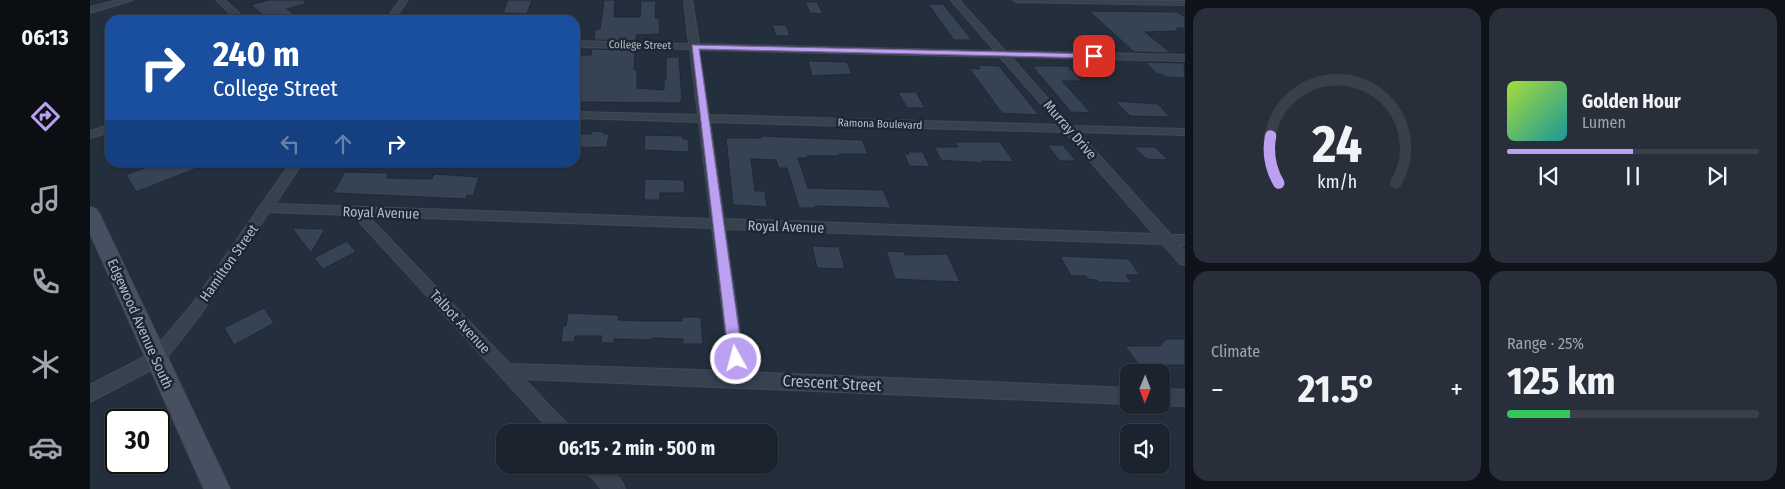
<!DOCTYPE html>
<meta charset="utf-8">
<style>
:root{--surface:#1b232e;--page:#282f3a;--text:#f1f3f6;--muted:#a0a4aa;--line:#39404a;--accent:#bca0f2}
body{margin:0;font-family:"Fira Sans Condensed",sans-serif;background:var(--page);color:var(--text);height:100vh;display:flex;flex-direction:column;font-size:19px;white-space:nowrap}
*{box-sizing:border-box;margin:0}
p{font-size:16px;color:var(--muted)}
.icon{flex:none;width:28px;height:28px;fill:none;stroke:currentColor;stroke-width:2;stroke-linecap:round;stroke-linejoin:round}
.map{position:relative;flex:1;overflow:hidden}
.details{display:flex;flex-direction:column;gap:8px;padding:8px;background:#0f1319;width:600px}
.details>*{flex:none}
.banner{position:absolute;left:15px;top:15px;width:475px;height:152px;border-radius:15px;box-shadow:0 1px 4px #0004,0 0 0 1px var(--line);background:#1a4fa0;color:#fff;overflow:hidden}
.needle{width:32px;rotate:181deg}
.tools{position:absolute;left:1030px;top:364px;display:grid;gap:10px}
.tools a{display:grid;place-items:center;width:50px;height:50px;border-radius:10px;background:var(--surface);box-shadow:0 1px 4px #0004,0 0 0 1px var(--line);font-size:25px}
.speed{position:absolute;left:15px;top:409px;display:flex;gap:10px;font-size:25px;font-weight:700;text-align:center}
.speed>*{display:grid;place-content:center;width:65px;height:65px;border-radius:50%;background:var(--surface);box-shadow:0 1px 4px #0004,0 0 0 1px var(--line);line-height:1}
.speed .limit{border:2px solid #111;border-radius:8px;background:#fff;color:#111}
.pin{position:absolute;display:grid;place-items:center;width:42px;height:42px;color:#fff;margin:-21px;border-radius:10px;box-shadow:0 2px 8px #0006}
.me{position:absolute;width:55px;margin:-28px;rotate:353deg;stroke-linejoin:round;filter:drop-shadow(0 0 4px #0008)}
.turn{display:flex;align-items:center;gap:18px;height:105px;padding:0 25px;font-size:22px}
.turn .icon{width:65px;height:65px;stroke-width:2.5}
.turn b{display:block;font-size:35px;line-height:42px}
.lanes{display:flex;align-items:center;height:48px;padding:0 25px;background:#0003;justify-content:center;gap:25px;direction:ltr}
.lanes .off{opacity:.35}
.big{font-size:38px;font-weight:700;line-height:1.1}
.details .card{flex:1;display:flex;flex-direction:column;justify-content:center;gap:8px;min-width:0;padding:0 18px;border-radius:15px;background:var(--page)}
.details .dial{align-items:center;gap:0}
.dial svg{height:130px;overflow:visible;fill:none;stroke:var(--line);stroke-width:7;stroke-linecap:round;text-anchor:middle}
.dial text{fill:var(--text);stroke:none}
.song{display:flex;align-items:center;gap:15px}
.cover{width:60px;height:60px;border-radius:8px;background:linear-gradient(135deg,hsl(80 70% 55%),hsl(180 70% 35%))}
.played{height:5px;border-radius:2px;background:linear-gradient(90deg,var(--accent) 50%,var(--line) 50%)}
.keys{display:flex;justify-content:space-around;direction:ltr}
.heat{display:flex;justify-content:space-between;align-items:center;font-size:28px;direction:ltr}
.charge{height:8px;border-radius:4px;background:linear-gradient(90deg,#34c759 25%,var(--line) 0)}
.details .tiles{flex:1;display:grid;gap:8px;grid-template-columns:repeat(2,1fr)}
.trip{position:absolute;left:406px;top:424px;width:282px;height:50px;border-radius:15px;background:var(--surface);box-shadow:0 1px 4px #0004,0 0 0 1px var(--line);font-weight:700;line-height:50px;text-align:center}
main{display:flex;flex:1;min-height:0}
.menu{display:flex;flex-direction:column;width:90px;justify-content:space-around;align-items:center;background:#0b0e12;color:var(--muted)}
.menu .icon{width:35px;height:35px}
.menu .selected{color:var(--accent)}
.menu b{font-size:22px;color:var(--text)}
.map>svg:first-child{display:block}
.building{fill:#364354;stroke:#1f2835}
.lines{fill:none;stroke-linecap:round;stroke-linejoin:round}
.minor-casing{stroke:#414a57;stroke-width:2}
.secondary-casing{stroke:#414a57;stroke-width:2}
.minor{fill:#38414e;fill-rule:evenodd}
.secondary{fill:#465061;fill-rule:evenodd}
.route{fill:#bca0f2;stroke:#7a689d}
.labels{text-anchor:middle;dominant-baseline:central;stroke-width:5;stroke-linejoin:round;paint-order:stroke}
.far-street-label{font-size:11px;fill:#b4bcc9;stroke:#1d2633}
.street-label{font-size:14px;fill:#b4bcc9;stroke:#1d2633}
.near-street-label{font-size:16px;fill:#b4bcc9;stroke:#1d2633}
</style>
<main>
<nav class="menu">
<b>06:13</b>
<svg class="icon selected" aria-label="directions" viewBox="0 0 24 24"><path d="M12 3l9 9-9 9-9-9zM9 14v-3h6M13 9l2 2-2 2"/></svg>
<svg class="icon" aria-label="music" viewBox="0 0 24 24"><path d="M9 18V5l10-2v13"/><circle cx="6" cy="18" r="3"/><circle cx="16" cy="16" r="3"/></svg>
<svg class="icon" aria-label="phone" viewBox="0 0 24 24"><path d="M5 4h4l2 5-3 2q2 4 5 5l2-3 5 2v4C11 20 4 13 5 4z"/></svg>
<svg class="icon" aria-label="climate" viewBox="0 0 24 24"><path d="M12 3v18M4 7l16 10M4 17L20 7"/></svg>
<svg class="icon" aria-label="car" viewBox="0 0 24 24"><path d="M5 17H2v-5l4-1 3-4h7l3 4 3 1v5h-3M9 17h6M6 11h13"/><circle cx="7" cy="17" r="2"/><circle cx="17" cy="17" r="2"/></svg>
</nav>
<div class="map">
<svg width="1095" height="489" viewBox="0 0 1095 489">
<rect width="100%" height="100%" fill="#242f3e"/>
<path class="building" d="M178 0H215V4L197 9 204 14 200 16 188 20H179L161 5Z
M418 0H442L437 14 413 13Z
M514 0H525L524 17H550L551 1H566L565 18H569L570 34 546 35V41L504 40 505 29H510Z
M715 2H727L733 14 720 13Z
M838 4H853L882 40H864Z
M999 11 1088 12 1095 17V28H1086L1090 31 1055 32 1081 53 1044 52Z
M682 25H696L700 36H686Z
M502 49 545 50 544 70H547V88L559 89 574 90V80H576V57H589L592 99H591V103L485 102V55H501Z
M718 61 757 62 762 74 722 76Z
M1055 62 1094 63 1095 78 1075 77 1072 74H1067Z
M887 65 909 66 949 115 912 113 879 68 890 69Z
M942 66H978L992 81H972L1001 113 981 112Z
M808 92H826L835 108H817Z
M1025 101 1068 104 1080 117 1040 116Z
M502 131 514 132V134H519L517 147 485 148V134H501Z
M555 135 593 136V139H598L599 152 554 150Z
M670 136 772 140 778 154H749L750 156H717L718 158H708L718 188 793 190 801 208 725 206 726 208H709L697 168H689L686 160 661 159 665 191H675L677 207 643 205 636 138H671Z
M865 142H910L924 162 892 161 893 163 851 160 844 147H868Z
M957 145H973L986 161H970Z
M1044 147H1065L1078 160 1056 159Z
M818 152H833L840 167 819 166 814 154H819Z
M70 162H119L120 163 46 192 36 175Z
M255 172 298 173 296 178 342 179 344 174 389 177 383 196 377 195 376 199 243 193Z
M555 179 594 180 595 193H570V200H554Z
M202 228 235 229 221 253Z
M257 241 266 252 233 269 224 258Z
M722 246 749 247 755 269 727 268Z
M796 251 814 252 815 255 857 254 870 282 805 279Z
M970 256 1039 259 1050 275H1036L1042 283 1008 282 1007 280 998 279 996 276H981Z
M174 308 184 323 144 345 134 328Z
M478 313 526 315H529L528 320 553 321H592V317H611L613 344H593V339L562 338V340L524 339V343H511L512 336H485L484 342H471L473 326H476Z
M1076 339H1095V365H1049L1035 346H1070Z"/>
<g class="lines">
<g class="minor-casing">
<path id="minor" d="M29 0H43L0 13V7Z
M126 0H135L156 20H147Z
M310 0H318L304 20H296Z
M594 0H602L609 44 905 51 861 0H869L915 51 1095 55V61L921 57 982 126 1095 129V135L988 132 1081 235H1095V245H1089L1095 251V265L1090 264 1073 244 635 229 656 372 1039 388V404L434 379 479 426 482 432H462L263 215 179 212 111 314 72 364 0 402V385L60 354 101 306 201 162H213L185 204 621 219 609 122 485 118V112L608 115 600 49 485 47V41L599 44ZM609 50 910 57 970 125 619 115ZM620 122 975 132 1064 234 634 219ZM278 216 622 228 640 371 420 364Z
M923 0 1095 1V5L927 2Z
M20 125V132L0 138V131Z
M1071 389 1095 390V406L1071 405Z
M494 465H516L532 482 535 489H512L496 471Z"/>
</g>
<g class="secondary-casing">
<path id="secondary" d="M0 207 6 209 9 213 140 489H114L0 233Z"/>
</g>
<use href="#minor" class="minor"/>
<use href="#secondary" class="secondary"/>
</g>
<path class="route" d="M602 45 1004 54 1008 56 1004 58 609 49 653 359 651 363 646 365 641 363 639 359Z"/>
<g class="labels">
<g class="far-street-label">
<text transform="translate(550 45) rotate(1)">College Street</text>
<text transform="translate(790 124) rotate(2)">Ramona Boulevard</text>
</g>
<g class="street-label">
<text transform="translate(980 130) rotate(49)">Murray Drive</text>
<text transform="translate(291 213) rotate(2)">Royal Avenue</text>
<text transform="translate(696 227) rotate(2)">Royal Avenue</text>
<text transform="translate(139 263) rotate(-55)">Hamilton Street</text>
<text transform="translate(370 322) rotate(47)">Talbot Avenue</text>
<text transform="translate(50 324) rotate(66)">Edgewood Avenue South</text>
</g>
<g class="near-street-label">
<text transform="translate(742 383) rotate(3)">Crescent Street</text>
</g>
</g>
</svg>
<div class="tools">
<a><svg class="needle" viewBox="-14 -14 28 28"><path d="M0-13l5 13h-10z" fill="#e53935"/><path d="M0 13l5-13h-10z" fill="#a0a4aa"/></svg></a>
<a><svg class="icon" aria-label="sound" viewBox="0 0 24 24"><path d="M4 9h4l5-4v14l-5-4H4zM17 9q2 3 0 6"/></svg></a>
</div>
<div class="speed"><div class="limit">30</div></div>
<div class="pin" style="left:1004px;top:56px;background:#d93025"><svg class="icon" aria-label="arrive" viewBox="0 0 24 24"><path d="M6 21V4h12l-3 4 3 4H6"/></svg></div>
<svg class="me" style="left:646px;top:359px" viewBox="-20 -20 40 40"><circle r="17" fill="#bca0f2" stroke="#fff" stroke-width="3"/><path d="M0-11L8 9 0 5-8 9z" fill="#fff"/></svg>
<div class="trip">06:15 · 2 min · 500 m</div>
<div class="banner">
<div class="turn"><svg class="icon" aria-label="right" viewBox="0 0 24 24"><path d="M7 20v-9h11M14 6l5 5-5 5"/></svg><div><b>240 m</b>College Street</div></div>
<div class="lanes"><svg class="icon off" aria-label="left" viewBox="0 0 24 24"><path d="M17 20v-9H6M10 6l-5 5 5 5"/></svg><svg class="icon off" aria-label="ahead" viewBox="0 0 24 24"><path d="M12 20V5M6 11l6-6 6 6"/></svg><svg class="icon" aria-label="right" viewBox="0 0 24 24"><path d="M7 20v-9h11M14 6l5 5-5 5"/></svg></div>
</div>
</div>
<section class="details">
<div class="tiles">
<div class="card dial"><svg viewBox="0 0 100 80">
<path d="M14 69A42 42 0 1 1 86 69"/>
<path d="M14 69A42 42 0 0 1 9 40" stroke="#bca0f2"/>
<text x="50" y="56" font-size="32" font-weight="700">24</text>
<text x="50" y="72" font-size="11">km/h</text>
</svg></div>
<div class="card">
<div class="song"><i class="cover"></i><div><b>Golden Hour</b><p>Lumen</p></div></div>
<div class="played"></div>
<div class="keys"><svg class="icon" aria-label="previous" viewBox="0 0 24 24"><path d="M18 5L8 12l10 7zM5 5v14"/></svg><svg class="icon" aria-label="pause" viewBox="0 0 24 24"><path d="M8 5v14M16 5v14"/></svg><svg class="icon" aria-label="next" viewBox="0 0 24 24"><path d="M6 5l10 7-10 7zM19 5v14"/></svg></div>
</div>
<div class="card"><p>Climate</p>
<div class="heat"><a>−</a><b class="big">21.5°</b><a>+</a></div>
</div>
<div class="card"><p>Range · 25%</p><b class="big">125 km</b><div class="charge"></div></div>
</div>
</section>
</main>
